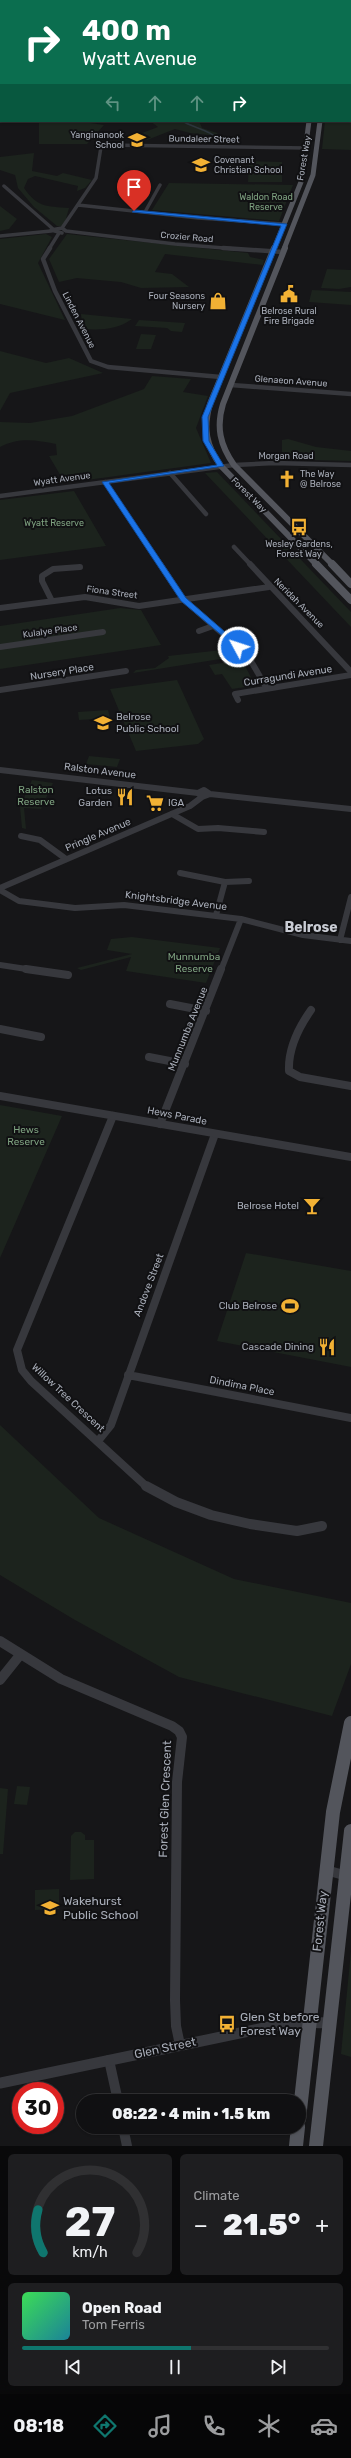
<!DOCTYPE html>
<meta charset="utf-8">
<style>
:root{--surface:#101012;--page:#1e1e20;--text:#f1f3f6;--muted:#9c9d9f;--line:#303032;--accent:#0f766e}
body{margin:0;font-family:Rubik,sans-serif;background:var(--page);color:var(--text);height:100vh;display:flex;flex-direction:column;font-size:15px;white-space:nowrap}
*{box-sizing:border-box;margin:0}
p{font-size:13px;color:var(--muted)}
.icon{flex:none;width:22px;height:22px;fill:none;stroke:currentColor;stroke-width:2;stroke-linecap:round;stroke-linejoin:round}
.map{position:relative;height:2146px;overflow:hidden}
.panel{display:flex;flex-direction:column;gap:8px;padding:8px;background:#09090a;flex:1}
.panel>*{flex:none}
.banner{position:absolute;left:0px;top:0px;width:351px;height:122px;box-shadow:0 1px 3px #0004,0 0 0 1px var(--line);background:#0b6e4f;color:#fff;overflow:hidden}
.speed{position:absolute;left:12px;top:2082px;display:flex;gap:8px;font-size:20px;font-weight:700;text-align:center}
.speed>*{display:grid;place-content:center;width:52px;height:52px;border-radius:50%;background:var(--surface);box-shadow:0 1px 3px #0004,0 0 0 1px var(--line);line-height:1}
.speed .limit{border:6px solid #d22;background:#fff;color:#111}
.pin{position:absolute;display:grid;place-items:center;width:34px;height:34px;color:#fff;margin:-41px -17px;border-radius:50% 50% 50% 0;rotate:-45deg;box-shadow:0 0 4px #0007}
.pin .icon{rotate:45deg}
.me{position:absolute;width:44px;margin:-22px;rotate:310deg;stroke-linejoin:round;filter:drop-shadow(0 0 3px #0008)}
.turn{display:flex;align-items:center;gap:14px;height:84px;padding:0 16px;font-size:18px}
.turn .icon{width:52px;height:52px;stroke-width:2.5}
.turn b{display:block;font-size:28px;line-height:34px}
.lanes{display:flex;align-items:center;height:38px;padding:0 16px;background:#0003;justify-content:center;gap:20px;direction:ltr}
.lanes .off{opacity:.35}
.big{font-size:30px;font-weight:800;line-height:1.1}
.panel .widget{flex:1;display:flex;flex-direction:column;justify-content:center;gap:6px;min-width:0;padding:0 14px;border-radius:6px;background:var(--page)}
.panel .dial{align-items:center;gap:0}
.dial svg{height:104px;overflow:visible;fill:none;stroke:var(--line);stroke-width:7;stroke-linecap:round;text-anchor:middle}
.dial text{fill:var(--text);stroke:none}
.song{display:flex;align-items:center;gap:12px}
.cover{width:48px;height:48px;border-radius:6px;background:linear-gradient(135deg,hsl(130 70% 55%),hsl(190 70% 35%))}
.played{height:4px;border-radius:2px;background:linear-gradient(90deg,var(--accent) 55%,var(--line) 55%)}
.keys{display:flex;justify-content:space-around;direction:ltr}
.heat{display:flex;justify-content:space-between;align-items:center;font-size:22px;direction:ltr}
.panel .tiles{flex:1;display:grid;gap:8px;grid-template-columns:1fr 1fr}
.widget:last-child{grid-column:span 2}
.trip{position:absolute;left:76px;top:2094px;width:230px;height:40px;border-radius:20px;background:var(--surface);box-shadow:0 1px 3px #0004,0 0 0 1px var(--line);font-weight:800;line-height:40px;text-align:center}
.tabs{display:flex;height:64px;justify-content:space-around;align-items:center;background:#060607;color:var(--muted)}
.tabs .icon{width:28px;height:28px}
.tabs .current{color:var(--accent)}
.tabs b{font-size:18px;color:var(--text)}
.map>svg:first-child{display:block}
.green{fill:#1c231d}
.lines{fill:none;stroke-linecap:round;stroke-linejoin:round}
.stream{stroke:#2c353c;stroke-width:1.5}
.minor-far4{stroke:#37383d;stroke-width:3.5}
.minor-far3{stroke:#37383d;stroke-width:4.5}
.minor-far2{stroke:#37383d;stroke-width:6}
.minor-far1{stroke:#37383d;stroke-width:8}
.minor{stroke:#37383d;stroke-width:10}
.tertiary-far2{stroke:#37383d;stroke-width:6}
.tertiary-far1{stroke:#37383d;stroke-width:8}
.tertiary{stroke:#37383d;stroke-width:11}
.primary-far3{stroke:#53555c;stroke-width:5}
.primary-far2{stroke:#53555c;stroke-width:6}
.primary-far1{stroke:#53555c;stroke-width:8}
.primary{stroke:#53555c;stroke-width:14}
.route{fill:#1a73e8;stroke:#114b97}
.labels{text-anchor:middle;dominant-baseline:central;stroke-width:4;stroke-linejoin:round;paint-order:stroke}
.far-poi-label{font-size:9px;fill:#a8adb8;stroke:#111113;text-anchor:end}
.far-street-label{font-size:9px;fill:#a8adb8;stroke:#111113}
.far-park-label{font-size:9px;fill:#7fa381;stroke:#111113}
.street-label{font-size:10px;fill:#a8adb8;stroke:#111113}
.poi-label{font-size:10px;fill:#a8adb8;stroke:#111113;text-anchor:end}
.park-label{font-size:10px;fill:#7fa381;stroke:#111113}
.near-street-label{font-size:12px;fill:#a8adb8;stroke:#111113}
.near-poi-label{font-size:12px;fill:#a8adb8;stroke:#111113;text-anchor:start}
.district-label{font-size:14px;font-weight:bold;fill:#c9ccd4;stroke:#111113}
</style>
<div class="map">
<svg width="351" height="2146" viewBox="0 0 351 2146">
<rect width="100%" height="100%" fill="#161618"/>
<path class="green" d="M0 0 38 1H1V121H8L0 123Z
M351 47V150L322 149 325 121H350Z
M15 121H77L104 125 87 144H39V123Z
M150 121H199L202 128 217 133 219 136 190 133 175 129 147 140 145 138 149 136 142 133 158 127Z
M34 153 32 171 57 176 63 173 92 180 85 188 77 191 78 186 35 176 28 179 24 188C38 208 46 206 69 208L64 226H57L34 207 18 188 15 175 0 170V157Z
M249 161 282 162V182H248Z
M169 183 293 185 279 221 152 210Z
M0 206 17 219 9 229 0 231Z
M46 234 52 237 38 263 65 320 0 304V239Z
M67 234 248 253 250 257 264 260 263 265 165 254 155 272 172 274 189 287 141 288 121 282 77 278 59 282 49 259Z
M327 269 351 270V287L339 289 321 288Z
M312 290 351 292V305L309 302Z
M81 314 132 319C117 330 101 330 83 329Z
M139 320 185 323 182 332 171 331 167 328 135 326Z
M141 334 156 335 151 349H136Z
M0 351 46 363 69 358 103 373 10 393 0 411Z
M152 376 191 379 183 392 208 396 196 428 211 463 65 483 49 456 57 455 56 444C36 440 19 437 0 447V422L30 423 72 416 144 389Z
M288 439 316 447 351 451V461L276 459 282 452V440Z
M217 472 351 612V627L205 473Z
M74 491 106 546 0 560V500Z
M120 608 141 610 161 645 0 669V626Z
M231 649 239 656 133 673 136 670 155 668 169 658 168 656Z
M242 660 254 683 252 686 232 689 222 674 215 675 209 665Z
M177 680 204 739 198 744 136 751 110 689Z
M108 710 110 718 79 720 78 712Z
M89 756 120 759 117 767 86 764Z
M32 780 53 783 41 809 24 808 26 829 22 828 20 807Z
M132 937 220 948 206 983 126 971 131 957 81 970 77 968 132 954 107 950 111 939Z
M0 1105 62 1116 0 1258Z
M246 1253 351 1271V1367L217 1341Z
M0 1425 99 1518 234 1579 351 1603V1664L332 1716 179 1677 75 1620 0 1575Z
M17 1786 30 1787 27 1805 14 1804Z
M0 1788 8 1789 3 1854H0Z
M75 1832H81L85 1835V1840H94V1879L70 1880 71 1836Z
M59 1889V1909L35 1910V1890Z
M351 1951V2057L341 2054Z"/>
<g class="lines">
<path class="stream" d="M182 121C194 128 213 131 221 142"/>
<path class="minor-far4" d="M127 0 129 1
M134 0 136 1
M4 186 53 229
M78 205 198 218 284 224
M145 212 160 185
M62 228 96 178 101 147 105 145 307 148
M62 233 51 230 62 228 66 231 175 244 236 249
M0 236 51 231
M49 249 59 233"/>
<path class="minor-far3" d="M50 248 43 259 55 291 91 361 108 367 221 377
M223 248 283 252
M231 385 351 394
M170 473 206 514
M105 482 161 565
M0 496 234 465 274 463 351 465
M234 547 251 565"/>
<path class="minor-far2" d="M160 564 183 599 248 656 266 687
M250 564 351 672
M52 601 42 581V576L53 569 80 567
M0 608 85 597 139 606 269 587
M199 631 213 626
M0 647 103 632
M0 690 126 671
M238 700 235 694 351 675
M0 770 198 793
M172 814 198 829 218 828 264 832
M21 836 40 840 66 859
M180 873 225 882 249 881
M0 890 19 901 75 908 124 905 241 919 303 935 351 941
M216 915 225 882
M340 940 351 897
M0 965 33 970
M221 970 241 919"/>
<path class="minor-far1" d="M26 969 68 975
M170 1004 206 1011
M311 1010C299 1027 288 1050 289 1071L300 1077 351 1086
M0 1029 41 1037
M149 1057 185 1064
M113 1116 17 1350 22 1370 31 1381 147 1487
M160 1124 221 969
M128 1375 351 1418
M98 1441 111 1425 215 1134"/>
<path class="minor" d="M146 1486 176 1502 211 1515 250 1524 297 1531 322 1526
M0 1641 61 1679 172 1726 179 1731 182 1737 177 1782 175 2000 176 2026 180 2045
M0 1680 20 1655
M326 1870 347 1876
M109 2060 118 2101
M123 2127 127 2146"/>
<path class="tertiary-far2" d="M204 790 210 794 202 797 198 793Z
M210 794 351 809
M0 888 190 806 202 797"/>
<path class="tertiary-far1" d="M0 1096 351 1157"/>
<path class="tertiary" d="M0 2083 293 2022 330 2023"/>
<path class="primary-far3" d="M257 0 259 1
M274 249 301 182 309 121
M284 249 313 175 320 121"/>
<path class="primary-far2" d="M274 248 210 404C203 428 206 446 221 466L317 565
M285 248 223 404C216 427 220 445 234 465L333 565"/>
<path class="primary-far1" d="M316 564 351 600
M332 564 351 584"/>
<path class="primary" d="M299 2119 333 1812 351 1723
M296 2146 298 2127
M316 2146 351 1831"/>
</g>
<path class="route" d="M134 210 287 224 208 417 209 441 224 466 109 483 186 598 240 645 238 649 181 601 102 482 217 465 203 441 202 417 281 226 132 212Z"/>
<defs>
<g id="school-bare" transform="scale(1.38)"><path d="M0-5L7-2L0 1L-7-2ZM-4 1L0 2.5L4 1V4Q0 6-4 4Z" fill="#f2b134" stroke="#111113" stroke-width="2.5" paint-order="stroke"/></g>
<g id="civic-bare" transform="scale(1.38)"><path d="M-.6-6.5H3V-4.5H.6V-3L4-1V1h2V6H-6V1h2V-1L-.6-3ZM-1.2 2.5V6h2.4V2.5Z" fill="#f2b134" stroke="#111113" stroke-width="2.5" paint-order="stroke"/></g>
<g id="shop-bare" transform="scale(1.38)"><path d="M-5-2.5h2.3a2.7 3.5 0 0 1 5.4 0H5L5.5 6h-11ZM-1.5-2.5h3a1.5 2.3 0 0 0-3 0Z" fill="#f2b134" stroke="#111113" stroke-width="2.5" paint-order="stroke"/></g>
<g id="church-bare" transform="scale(1.38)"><path d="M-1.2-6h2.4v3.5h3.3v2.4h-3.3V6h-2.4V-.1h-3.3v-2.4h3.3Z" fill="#f2b134" stroke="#111113" stroke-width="2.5" paint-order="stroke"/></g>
<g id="bus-bare" transform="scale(1.38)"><path d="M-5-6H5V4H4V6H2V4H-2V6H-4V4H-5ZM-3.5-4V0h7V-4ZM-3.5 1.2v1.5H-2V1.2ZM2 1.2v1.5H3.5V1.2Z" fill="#f2b134" stroke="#111113" stroke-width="2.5" paint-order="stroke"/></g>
<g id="restaurant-bare" transform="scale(1.38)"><path d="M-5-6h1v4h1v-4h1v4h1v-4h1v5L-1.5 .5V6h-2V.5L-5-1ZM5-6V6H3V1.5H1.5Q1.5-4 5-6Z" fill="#f2b134" stroke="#111113" stroke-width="2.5" paint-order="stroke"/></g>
<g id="supermarket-bare" transform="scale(1.38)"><path d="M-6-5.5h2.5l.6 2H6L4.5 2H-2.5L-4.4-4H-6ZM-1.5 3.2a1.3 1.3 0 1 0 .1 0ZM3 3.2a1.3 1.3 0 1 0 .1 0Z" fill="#f2b134" stroke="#111113" stroke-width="2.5" paint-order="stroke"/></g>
<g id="bar-bare" transform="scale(1.38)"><path d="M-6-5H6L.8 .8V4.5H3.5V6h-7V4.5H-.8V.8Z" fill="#f2b134" stroke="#111113" stroke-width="2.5" paint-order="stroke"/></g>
<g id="stadium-bare" transform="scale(1.38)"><path d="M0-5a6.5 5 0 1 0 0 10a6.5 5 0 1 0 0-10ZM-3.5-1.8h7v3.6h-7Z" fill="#f2b134" stroke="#111113" stroke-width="2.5" paint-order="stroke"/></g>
</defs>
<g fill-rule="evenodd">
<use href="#school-bare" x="137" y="140"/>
<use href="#school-bare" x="201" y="165"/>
<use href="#civic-bare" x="289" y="294"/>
<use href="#shop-bare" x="218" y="301"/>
<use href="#church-bare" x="287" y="479"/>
<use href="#bus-bare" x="299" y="527"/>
<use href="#school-bare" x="103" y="723"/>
<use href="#restaurant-bare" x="125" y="797"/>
<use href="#supermarket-bare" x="155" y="803"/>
<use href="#bar-bare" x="312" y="1206"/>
<use href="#stadium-bare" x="290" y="1306"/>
<use href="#restaurant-bare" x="327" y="1347"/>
<use href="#school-bare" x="50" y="1908"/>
<use href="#bus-bare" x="227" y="2024"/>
</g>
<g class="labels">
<g class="far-poi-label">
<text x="124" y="135">Yanginanook<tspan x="124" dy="10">School</tspan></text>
<text x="214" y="160" text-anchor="start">Covenant<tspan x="214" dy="10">Christian School</tspan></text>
<text x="205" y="296">Four Seasons<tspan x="205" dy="10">Nursery</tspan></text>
<text x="289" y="311" text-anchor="middle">Belrose Rural<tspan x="289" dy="10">Fire Brigade</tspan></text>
<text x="300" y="474" text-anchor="start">The Way<tspan x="300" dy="10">@ Belrose</tspan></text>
<text x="299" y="544" text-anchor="middle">Wesley Gardens,<tspan x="299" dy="10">Forest Way</tspan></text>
</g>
<g class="far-street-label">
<text transform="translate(204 139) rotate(1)">Bundaleer Street</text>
<text transform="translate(304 158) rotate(-80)">Forest Way</text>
<text transform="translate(187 237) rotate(5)">Crozier Road</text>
<text transform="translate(79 320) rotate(63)">Linden Avenue</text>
<text transform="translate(291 381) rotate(4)">Glenaeon Avenue</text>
<text x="286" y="456">Morgan Road</text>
<text transform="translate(62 479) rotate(-8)">Wyatt Avenue</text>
<text transform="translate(249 495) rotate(45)">Forest Way</text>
<text transform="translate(112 592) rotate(8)">Fiona Street</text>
<text transform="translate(299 603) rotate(45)">Neridah Avenue</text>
<text transform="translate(50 631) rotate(-8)">Kulalye Place</text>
</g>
<g class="far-park-label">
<text x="266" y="197">Waldon Road<tspan x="266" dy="10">Reserve</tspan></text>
<text x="54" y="523">Wyatt Reserve</text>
</g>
<g class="street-label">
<text transform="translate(62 672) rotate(-9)">Nursery Place</text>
<text transform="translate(288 676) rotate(-9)">Curragundi Avenue</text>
<text transform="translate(100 771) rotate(7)">Ralston Avenue</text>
<text transform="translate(98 835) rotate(-23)">Pringle Avenue</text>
<text transform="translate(176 901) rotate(7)">Knightsbridge Avenue</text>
<text transform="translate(188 1029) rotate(-68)">Munnumba Avenue</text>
<text transform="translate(177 1116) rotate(11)">Hews Parade</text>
<text transform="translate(149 1285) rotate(-69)">Andove Street</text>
<text transform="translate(242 1386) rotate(11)">Dindima Place</text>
<text transform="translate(68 1398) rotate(43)">Willow Tree Crescent</text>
</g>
<g class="poi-label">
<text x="116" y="717" text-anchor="start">Belrose<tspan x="116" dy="12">Public School</tspan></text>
<text x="112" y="791">Lotus<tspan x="112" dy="12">Garden</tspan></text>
<text x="168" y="803" text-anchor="start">IGA</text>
<text x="299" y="1206">Belrose Hotel</text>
<text x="277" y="1306">Club Belrose</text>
<text x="314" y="1347">Cascade Dining</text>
</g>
<g class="park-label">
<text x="36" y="790">Ralston<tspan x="36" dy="12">Reserve</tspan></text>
<text x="194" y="957">Munnumba<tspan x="194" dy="12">Reserve</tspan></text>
<text x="26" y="1130">Hews<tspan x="26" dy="12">Reserve</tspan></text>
</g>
<g class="near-street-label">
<text transform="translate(165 1799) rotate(-88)">Forest Glen Crescent</text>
<text transform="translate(320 1921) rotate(-84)">Forest Way</text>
<text transform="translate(165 2048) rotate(-12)">Glen Street</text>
</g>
<g class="near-poi-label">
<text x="63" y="1901">Wakehurst<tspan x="63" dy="14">Public School</tspan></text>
<text x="240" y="2017">Glen St before<tspan x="240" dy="14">Forest Way</tspan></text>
</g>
<g class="district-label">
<text x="311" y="927">Belrose</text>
</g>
</g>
</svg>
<div class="speed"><div class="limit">30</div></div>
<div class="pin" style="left:134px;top:211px;background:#d93025"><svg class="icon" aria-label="arrive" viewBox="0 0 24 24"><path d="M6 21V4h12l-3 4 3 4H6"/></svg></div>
<svg class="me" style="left:238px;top:647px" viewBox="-20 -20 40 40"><circle r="17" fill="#1a73e8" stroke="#fff" stroke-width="3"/><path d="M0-11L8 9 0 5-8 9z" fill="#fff"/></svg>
<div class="trip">08:22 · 4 min · 1.5 km</div>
<div class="banner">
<div class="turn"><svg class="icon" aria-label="right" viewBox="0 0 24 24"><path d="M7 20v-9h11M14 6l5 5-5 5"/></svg><div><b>400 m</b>Wyatt Avenue</div></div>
<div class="lanes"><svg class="icon off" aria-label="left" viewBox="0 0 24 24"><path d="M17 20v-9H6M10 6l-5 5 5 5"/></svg><svg class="icon off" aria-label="ahead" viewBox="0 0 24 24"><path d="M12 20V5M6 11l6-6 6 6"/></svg><svg class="icon off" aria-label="ahead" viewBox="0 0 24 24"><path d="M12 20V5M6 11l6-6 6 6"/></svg><svg class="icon" aria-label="right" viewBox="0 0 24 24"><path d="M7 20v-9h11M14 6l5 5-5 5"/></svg></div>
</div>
</div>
<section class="panel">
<div class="tiles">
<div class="widget dial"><svg viewBox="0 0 100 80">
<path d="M14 69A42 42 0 1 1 86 69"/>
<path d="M14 69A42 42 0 0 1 10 36" stroke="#0f766e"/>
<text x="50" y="56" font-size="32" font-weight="700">27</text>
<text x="50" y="72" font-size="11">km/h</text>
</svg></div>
<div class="widget"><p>Climate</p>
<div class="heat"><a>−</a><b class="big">21.5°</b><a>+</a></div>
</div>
<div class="widget">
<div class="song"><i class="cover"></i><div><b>Open Road</b><p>Tom Ferris</p></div></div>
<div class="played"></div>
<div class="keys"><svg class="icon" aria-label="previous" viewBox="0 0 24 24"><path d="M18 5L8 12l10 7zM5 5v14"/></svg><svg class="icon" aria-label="pause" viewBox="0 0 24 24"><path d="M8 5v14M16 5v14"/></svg><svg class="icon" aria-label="next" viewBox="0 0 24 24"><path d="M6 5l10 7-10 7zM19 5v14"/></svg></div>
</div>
</div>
</section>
<nav class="tabs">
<b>08:18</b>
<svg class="icon current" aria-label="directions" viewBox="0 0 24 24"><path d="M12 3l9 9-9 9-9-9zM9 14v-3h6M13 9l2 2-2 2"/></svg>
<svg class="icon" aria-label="music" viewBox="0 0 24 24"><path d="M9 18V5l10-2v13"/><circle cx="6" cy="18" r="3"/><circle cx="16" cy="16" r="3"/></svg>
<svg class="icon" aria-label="phone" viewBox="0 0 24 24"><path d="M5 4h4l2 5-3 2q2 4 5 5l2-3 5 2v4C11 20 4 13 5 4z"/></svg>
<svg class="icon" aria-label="climate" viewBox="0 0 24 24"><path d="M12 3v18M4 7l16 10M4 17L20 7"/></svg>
<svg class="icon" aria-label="car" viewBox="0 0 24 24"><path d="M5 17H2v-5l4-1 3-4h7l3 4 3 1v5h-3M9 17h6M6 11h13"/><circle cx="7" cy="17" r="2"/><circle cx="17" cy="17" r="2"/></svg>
</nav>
